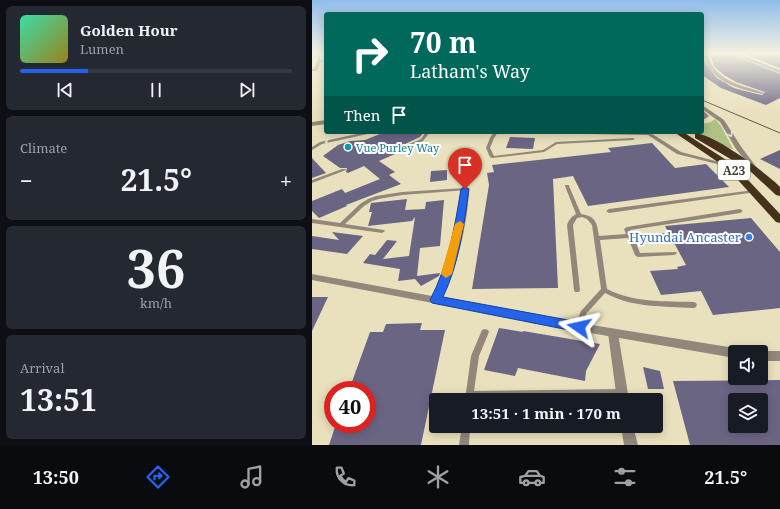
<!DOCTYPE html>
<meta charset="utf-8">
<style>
:root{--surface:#171b24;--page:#242831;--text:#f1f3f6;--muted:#9ea1a6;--line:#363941;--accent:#2563eb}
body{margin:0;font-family:"Noto Serif",serif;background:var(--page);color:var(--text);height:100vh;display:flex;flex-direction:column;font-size:15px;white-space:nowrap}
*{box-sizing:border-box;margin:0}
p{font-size:13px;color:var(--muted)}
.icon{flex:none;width:22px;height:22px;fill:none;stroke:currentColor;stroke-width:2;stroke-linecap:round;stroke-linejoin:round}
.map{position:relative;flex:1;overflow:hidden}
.sheet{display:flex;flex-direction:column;gap:6px;padding:6px;background:#0d0f14;width:312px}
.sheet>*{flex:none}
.guide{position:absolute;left:12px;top:12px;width:380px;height:122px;border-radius:4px;box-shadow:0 2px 10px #0003;background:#00695c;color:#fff;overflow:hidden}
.controls{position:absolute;left:416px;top:345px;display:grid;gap:8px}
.controls a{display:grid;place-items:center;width:40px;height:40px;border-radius:4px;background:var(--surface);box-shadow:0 2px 10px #0003;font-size:20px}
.speed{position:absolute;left:12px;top:381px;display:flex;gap:8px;font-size:20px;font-weight:700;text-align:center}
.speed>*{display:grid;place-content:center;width:52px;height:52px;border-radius:50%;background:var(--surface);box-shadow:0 2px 10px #0003;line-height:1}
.speed .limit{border:6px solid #d22;background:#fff;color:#111}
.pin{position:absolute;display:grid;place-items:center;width:34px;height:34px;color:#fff;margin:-41px -17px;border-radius:50% 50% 50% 0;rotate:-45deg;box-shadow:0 0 4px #0007}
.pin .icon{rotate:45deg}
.me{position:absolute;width:44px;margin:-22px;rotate:281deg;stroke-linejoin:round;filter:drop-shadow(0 0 3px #0008)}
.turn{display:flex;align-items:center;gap:14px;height:84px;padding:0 20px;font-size:18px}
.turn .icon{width:52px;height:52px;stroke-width:2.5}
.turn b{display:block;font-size:28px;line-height:34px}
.then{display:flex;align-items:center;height:38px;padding:0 20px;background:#0003;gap:8px;font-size:15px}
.big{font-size:30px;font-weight:700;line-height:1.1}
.sheet .card{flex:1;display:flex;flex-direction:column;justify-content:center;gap:6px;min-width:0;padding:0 14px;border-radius:6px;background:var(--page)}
.sheet .dial{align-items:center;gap:0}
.dial b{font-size:52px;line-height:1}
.song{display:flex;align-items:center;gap:12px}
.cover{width:48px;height:48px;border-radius:6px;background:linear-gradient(135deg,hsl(160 70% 55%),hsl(50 70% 35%))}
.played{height:4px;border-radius:2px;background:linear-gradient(90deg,var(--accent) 25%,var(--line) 25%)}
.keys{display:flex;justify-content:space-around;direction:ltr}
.heat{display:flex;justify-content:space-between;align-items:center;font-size:22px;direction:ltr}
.trip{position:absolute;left:117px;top:393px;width:234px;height:40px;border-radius:4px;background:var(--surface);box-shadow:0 2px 10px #0003;font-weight:700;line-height:40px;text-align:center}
.menu{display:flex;height:64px;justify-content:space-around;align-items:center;background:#090b0e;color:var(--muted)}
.menu .icon{width:28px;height:28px}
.menu .selected{color:var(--accent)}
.menu b{font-size:18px;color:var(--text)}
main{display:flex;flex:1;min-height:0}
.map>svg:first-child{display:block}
.green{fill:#aec285}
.building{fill:#6b6584;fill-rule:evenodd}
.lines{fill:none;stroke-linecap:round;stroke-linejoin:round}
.service{fill:#92877b;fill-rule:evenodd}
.minor{fill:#92877b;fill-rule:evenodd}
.tertiary{fill:#92877b;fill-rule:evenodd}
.trunk{fill:#46321c;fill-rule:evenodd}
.tram{stroke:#5c5745;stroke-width:1}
.oneway{stroke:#e4e1de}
.route{fill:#2563eb;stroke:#184099}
.slow{fill:#f59e0b}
.culture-dot{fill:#0f9aa8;stroke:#fff;stroke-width:1.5}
.shop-dot{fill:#3f7fe0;stroke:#fff;stroke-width:1.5}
.labels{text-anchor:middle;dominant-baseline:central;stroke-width:4;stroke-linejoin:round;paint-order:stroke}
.far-culture-label{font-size:11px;fill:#0d838f;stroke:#fff;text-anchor:start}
.shield{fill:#fff;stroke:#79766d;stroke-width:1}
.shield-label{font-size:12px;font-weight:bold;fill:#403c2e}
.shop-label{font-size:13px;fill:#366cbe;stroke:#fff;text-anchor:end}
</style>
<main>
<section class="sheet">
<div class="card">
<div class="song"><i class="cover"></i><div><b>Golden Hour</b><p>Lumen</p></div></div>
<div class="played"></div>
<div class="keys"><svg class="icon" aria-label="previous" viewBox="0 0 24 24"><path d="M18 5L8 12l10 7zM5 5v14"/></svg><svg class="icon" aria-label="pause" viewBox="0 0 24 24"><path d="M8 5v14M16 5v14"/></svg><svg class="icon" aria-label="next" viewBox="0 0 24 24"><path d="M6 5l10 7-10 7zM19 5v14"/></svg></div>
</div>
<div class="card"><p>Climate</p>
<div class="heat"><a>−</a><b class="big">21.5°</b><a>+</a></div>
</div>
<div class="card dial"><b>36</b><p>km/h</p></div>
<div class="card"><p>Arrival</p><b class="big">13:51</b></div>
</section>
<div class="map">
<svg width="468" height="445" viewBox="0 0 468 445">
<rect width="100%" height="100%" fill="#e9e1bd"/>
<path class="green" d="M403 119 409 126 421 149H416L384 132H390V124L399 122Z"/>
<path class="building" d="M390 53 393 63 405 78 422 88 441 93 450 95 453 92 424 82 412 75 402 66 398 53H416L468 74V98L454 105 409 88 390 75Z
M429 53H468V68Z
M73 132H112L108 137 76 152 78 154H83L67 161 83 172 77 175 89 184 34 205 35 206 7 218 0 211V201L30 189 33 193 68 179 52 166 36 173 34 172 35 168H28L11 156 26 145 38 141 53 140Z
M198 137 223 138 221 149 194 148Z
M340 143 363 168 394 164 417 187 276 206 261 176 241 179 246 288 160 289 177 185 175 173 182 172 180 165 299 152 296 148Z
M468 150V169L448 159Z
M0 158 14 173 0 178Z
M135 170V180L118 182 119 171Z
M95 199 93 210 113 209 114 202 132 200 128 246 108 248 105 276 128 273 127 276 109 286 103 279 86 281 88 269 51 263 58 254 63 255 75 240 85 241 71 259 97 256 103 217 100 221 56 226 60 212H57L59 203Z
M439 218 468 252V308L401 315 389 291 349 295 338 271 366 269 365 267 374 265 353 226Z
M20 232 51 236 35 254 0 249V236L27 240Z
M0 297H16L0 331Z
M110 323 108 330H133L109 445H17L24 424H55V390H37L58 332H71L74 324Z
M187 328 211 332V331L288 344 274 371 273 381 206 368 203 376 172 370Z
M331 367 348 371 352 389H336Z
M468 380V445H378L361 381ZM423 400H449V426H423Z"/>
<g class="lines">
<path class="service" d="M6 53H8V61L7 62 6 61Z
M54 132H62L60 133 10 144 0 150V147L8 142Z
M114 132H118L111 141 82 153H78V152L109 139Z
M182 132H186L182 138 178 148 182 156 231 150 244 142 321 138 323 139 321 140 245 144 232 152 180 158 178 157 174 148 178 138Z
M215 132 333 133 332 132H337L369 152 415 164V165L413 166 365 154 336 135 217 133Z
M30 169H34V170L0 183V180Z
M253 185H257V186L269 214C284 216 285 223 287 236L314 234 312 229 315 227 428 209 431 211 428 213 318 230 320 234 354 233 355 234 352 236 322 238 328 253 364 252 365 253 364 254 362 255 326 257 324 256 323 255 316 238 288 240 295 289C322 303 353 301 382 302L384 303 385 305 384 307 382 308C352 306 320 308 293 293L274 314 270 329 267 330 264 329 263 327 269 311 289 289 280 225 275 219 270 217 265 218 261 225 268 290 267 292H263L262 290 255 225C257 220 259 217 264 214L253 186Z
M153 188H155V190L90 195 67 199 60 201 52 206 33 224 72 230 73 231 70 233 0 223V219L28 223 48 204 56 199 64 196 90 192Z
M442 190H444V192L297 213 294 211 297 209Z
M173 329 176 330 177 332 167 356 162 391 310 389 313 390 314 393 313 396 310 397 161 399V400H153L159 356 170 330Z
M150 426H158L157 445H147Z"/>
<path class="minor" d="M392 53H396C399 74 419 83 437 88 442 90 448 91 452 93L450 94C427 89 395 81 392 53Z
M14 59V61L9 62 5 71H0V69H1L6 60Z
M14 120V124L0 126V122Z
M150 187H153L157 189C156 224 144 272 127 303L124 304 121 303 119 300 129 276 139 246 147 214Z
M301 329 305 330 306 333 317 400H305L296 333 297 330Z
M309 426H321L326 445H312Z"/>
<path class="tertiary" d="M417 53H424L468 70V73Z
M390 105 412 120 430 148 446 169 445 170H441L424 149 408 122 390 109Z
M390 110 397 116 390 121Z
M0 274 267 323 423 348 427 350 428 352H423V358L267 331 0 280Z
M449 351H468V361H449V352H447Z"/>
<path class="trunk" d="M362 132H371L422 165 468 214V223L464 222 416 169Z
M383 134C398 131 457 175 468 187V196L464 195 437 170 383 138Z"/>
<path class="tram" d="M390 100 468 133"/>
</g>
<defs><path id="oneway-chevron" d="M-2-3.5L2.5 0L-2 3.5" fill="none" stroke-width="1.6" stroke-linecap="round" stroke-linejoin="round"/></defs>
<g class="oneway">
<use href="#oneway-chevron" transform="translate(418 134) rotate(59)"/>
<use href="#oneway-chevron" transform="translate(16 142) rotate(166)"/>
</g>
<linearGradient id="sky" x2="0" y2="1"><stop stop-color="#90bdec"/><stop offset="0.46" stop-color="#f5f2e1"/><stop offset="1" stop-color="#f5f2e1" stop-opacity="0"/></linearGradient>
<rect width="468" height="116" fill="url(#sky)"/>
<path class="route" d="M153 187 157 189C152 225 147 264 131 297L267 322 271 324 273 327 271 331 267 332 120 303 118 300C136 266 143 226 149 189Z"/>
<path class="slow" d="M148 221 152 224 140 274 134 278 129 274 143 224Z"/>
<circle class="culture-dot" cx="36" cy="147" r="4"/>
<circle class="shop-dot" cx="437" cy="237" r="4"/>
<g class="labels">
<g class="far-culture-label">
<text x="44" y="147">Vue Purley Way</text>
</g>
<rect class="shield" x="406" y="160" width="32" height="20" rx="3"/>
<g class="shield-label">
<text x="422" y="170">A23</text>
</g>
<g class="shop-label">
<text x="429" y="237">Hyundai Ancaster</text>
</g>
</g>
</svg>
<div class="controls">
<a><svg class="icon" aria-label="sound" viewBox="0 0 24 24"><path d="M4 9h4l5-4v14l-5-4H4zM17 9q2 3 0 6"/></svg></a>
<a><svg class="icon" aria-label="layers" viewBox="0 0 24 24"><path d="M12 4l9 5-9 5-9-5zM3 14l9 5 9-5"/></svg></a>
</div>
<div class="speed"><div class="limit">40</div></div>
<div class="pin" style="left:153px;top:189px;background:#d93025"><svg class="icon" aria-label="arrive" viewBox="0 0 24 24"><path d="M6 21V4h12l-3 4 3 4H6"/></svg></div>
<svg class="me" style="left:267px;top:327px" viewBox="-20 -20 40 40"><path d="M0-17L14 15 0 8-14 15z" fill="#2563eb" stroke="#fff" stroke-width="4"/></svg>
<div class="trip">13:51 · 1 min · 170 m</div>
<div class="guide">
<div class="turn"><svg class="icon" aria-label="right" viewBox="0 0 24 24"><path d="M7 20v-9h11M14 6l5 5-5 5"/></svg><div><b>70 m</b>Latham's Way</div></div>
<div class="then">Then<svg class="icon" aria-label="arrive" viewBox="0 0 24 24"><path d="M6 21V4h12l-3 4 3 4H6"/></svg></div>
</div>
</div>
</main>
<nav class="menu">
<b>13:50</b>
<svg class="icon selected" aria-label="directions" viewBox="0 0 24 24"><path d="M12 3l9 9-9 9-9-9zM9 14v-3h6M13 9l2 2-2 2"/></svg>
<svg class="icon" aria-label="music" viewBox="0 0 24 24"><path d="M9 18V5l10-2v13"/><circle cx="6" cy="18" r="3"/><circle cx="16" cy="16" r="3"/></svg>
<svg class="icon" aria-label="phone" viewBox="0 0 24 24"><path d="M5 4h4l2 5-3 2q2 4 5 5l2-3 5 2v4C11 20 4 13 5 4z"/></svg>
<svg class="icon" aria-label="climate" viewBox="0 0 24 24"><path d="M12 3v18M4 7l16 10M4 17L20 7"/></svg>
<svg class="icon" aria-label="car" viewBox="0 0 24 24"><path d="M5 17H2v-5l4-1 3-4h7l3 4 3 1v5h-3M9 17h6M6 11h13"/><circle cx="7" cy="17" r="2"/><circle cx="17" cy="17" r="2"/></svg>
<svg class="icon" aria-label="filters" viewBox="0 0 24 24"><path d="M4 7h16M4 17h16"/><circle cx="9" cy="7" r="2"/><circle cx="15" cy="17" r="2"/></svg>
<b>21.5°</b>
</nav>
